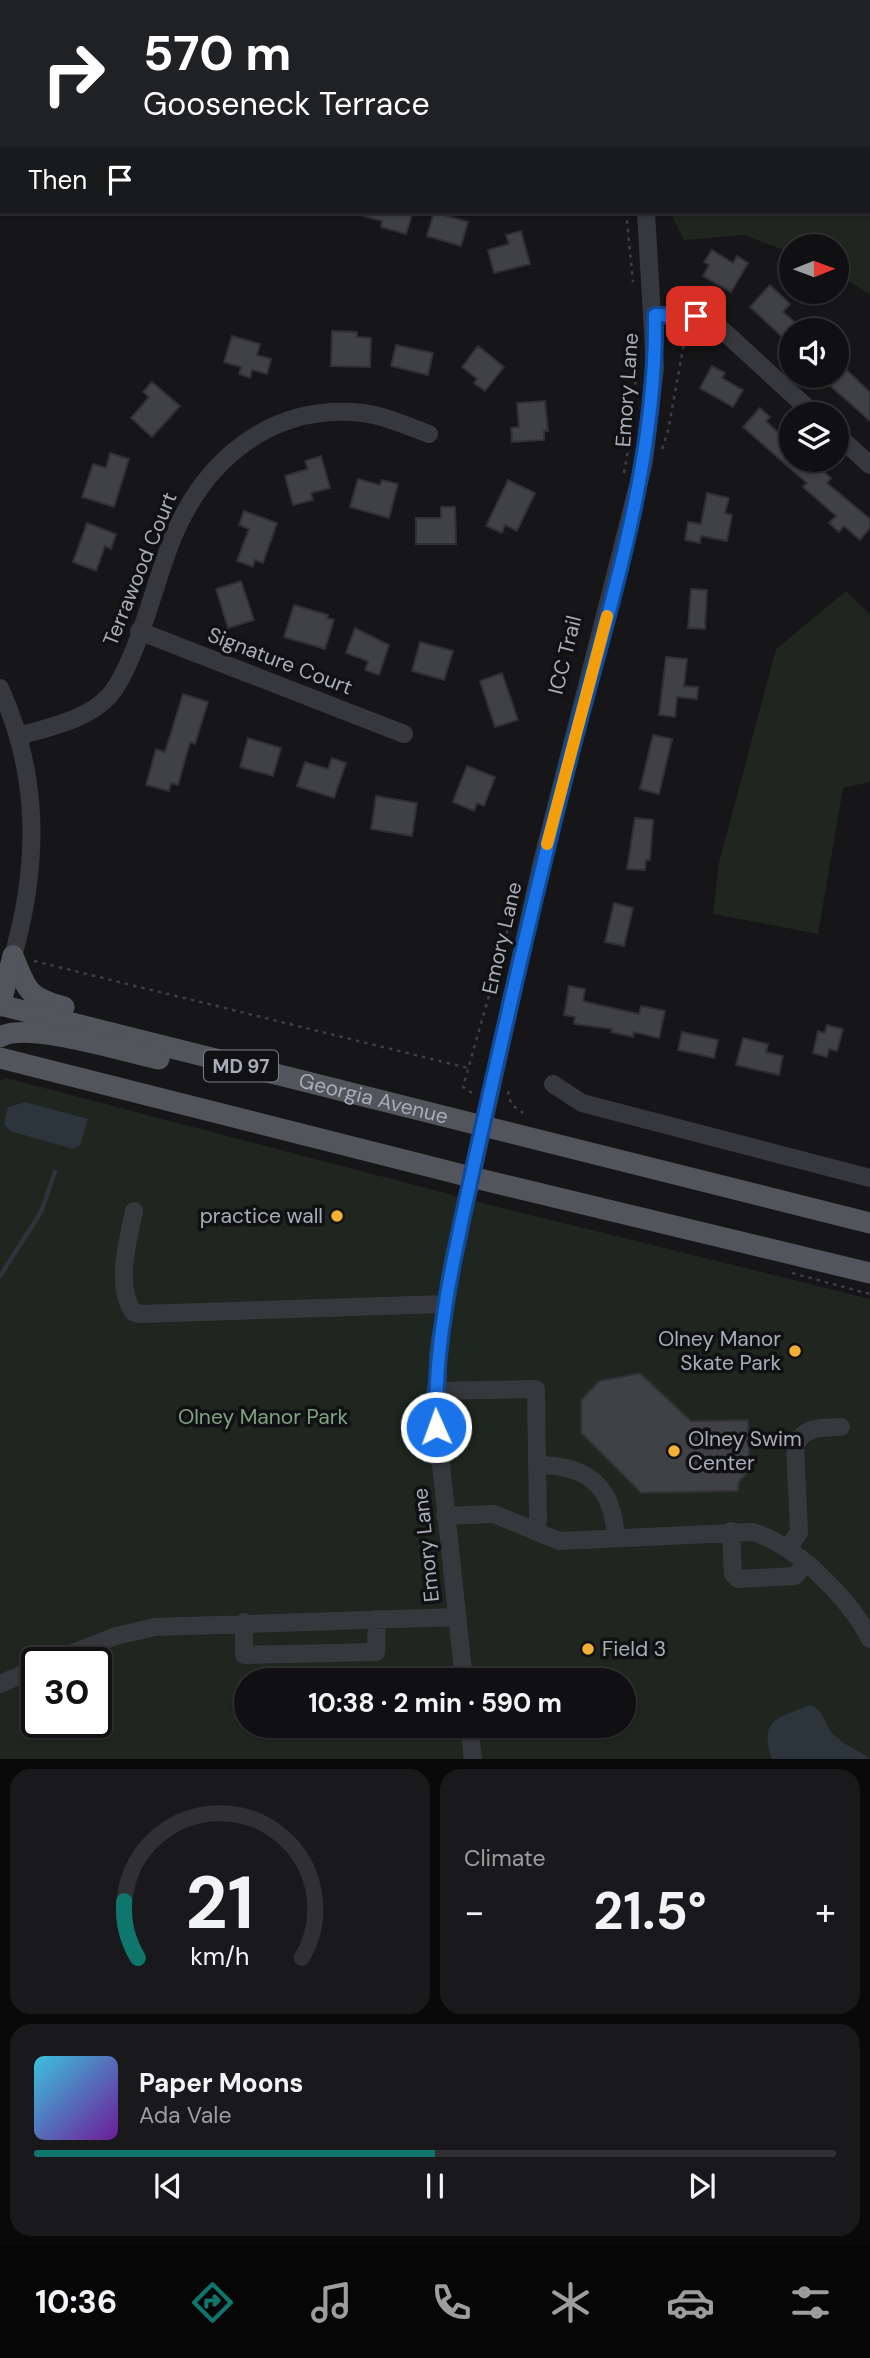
<!DOCTYPE html>
<meta charset="utf-8">
<style>
:root{--surface:#101012;--page:#19191b;--text:#f1f3f6;--muted:#9c9d9f;--line:#303032;--accent:#0f766e}
body{margin:0;font-family:"DM Sans",sans-serif;background:var(--page);color:var(--text);height:100vh;display:flex;flex-direction:column;font-size:26px;white-space:nowrap}
*{box-sizing:border-box;margin:0}
p{font-size:23px;color:var(--muted)}
.icon{flex:none;width:38px;height:38px;fill:none;stroke:currentColor;stroke-width:2;stroke-linecap:round;stroke-linejoin:round}
.map{position:relative;height:1759px;overflow:hidden}
.side{display:flex;flex-direction:column;gap:10px;padding:10px;background:#09090a;flex:1}
.side>*{flex:none}
.hud{position:absolute;left:0px;top:0px;width:872px;height:214px;box-shadow:0 2px 5px #0004,0 0 0 2px var(--line);background:#202124;color:#fff;overflow:hidden}
.needle{width:46px;rotate:89deg}
.tools{position:absolute;left:779px;top:234px;display:grid;gap:14px}
.tools a{display:grid;place-items:center;width:70px;height:70px;border-radius:50%;background:var(--surface);box-shadow:0 2px 5px #0004,0 0 0 2px var(--line);font-size:35px}
.speed{position:absolute;left:21px;top:1647px;display:flex;gap:14px;font-size:35px;font-weight:700;text-align:center}
.speed>*{display:grid;place-content:center;width:91px;height:91px;border-radius:50%;background:var(--surface);box-shadow:0 2px 5px #0004,0 0 0 2px var(--line);line-height:1}
.speed .limit{border:4px solid #111;border-radius:10px;background:#fff;color:#111}
.pin{position:absolute;display:grid;place-items:center;width:60px;height:60px;color:#fff;margin:-30px;border-radius:14px;box-shadow:0 4px 10px #0006}
.me{position:absolute;width:77px;margin:-38px;rotate:358deg;stroke-linejoin:round;filter:drop-shadow(0 0 5px #0008)}
.turn{display:flex;align-items:center;gap:24px;height:147px;padding:0 28px;font-size:32px}
.turn .icon{width:91px;height:91px;stroke-width:2.5}
.turn b{display:block;font-size:49px;line-height:60px}
.then{display:flex;align-items:center;height:66px;padding:0 28px;background:#0003;gap:14px;font-size:26px}
.big{font-size:52px;font-weight:700;line-height:1.1}
.side .card{flex:1;display:flex;flex-direction:column;justify-content:center;gap:10px;min-width:0;padding:0 24px;border-radius:21px;background:var(--page)}
.side .dial{align-items:center;gap:0}
.dial svg{height:182px;overflow:visible;fill:none;stroke:var(--line);stroke-width:7;stroke-linecap:round;text-anchor:middle}
.dial text{fill:var(--text);stroke:none}
.song{display:flex;align-items:center;gap:21px}
.cover{width:84px;height:84px;border-radius:10px;background:linear-gradient(135deg,hsl(190 70% 55%),hsl(280 70% 35%))}
.played{height:7px;border-radius:4px;background:linear-gradient(90deg,var(--accent) 50%,var(--line) 50%)}
.keys{display:flex;justify-content:space-around;direction:ltr}
.heat{display:flex;justify-content:space-between;align-items:center;font-size:38px;direction:ltr}
.side .tiles{flex:1;display:grid;gap:10px;grid-template-columns:1fr 1fr}
.card:last-child{grid-column:span 2}
.trip{position:absolute;left:234px;top:1668px;width:402px;height:70px;border-radius:35px;background:var(--surface);box-shadow:0 2px 5px #0004,0 0 0 2px var(--line);font-weight:700;line-height:70px;text-align:center}
.tabs{display:flex;height:112px;justify-content:space-around;align-items:center;background:#060607;color:var(--muted)}
.tabs .icon{width:49px;height:49px}
.tabs .current{color:var(--accent)}
.tabs b{font-size:32px;color:var(--text)}
.map>svg:first-child{display:block}
.green{fill:#1e261f;fill-rule:evenodd}
.water{fill:#2c353c}
.lines{fill:none;stroke-linecap:round;stroke-linejoin:round}
.stream{stroke:#2c353c;stroke-width:4.5}
.building{fill:#404145;stroke:#303034;stroke-width:2}
.path{stroke:#3d3f44;stroke-width:2.5;stroke-dasharray:3.5 5;stroke-linecap:butt}
.minor{stroke:#37383d;stroke-width:18}
.major{stroke:#53555c;stroke-width:21}
.route-casing{stroke:#114b97;stroke-width:18}
.route{stroke:#1a73e8;stroke-width:12}
.slow{stroke:#f59e0b;stroke-width:12}
.poi-dot{fill:#f2b134;stroke:#111113;stroke-width:2.5}
.labels{text-anchor:middle;dominant-baseline:central;stroke-width:7;stroke-linejoin:round;paint-order:stroke}
.shield{fill:#111113;stroke:#7b7e86;stroke-width:2}
.shield-label{font-size:19px;font-weight:bold;fill:#a8adb8}
.street-label{font-size:21px;fill:#a8adb8;stroke:#111113}
.poi-label{font-size:21px;fill:#a8adb8;stroke:#111113;text-anchor:end}
.park-label{font-size:21px;fill:#7fa381;stroke:#111113}
</style>
<div class="map">
<svg width="870" height="1760" viewBox="0 0 870 1760">
<rect width="100%" height="100%" fill="#161618"/>
<path class="green" d="M769 0H870V295L837 273 836 247H791V253L745 235 684 240 670 212H870V2Z
M846 591 870 615V782L843 788 818 934 713 914 719 863 776 649Z
M6 1078 491 1205 870 1299V1759L0 1760V1081ZM37 1662H96V1722H37ZM247 1680H625V1726H247Z"/>
<path class="water" d="M25 1102 88 1119 80 1145 73 1149 10 1131 4 1124 8 1107Z
M810 1705C823 1709 823 1720 830 1730 839 1744 859 1749 870 1759H772C758 1720 778 1718 810 1705Z"/>
<g class="lines">
<path class="stream" d="M0 1276 41 1212 55 1172"/>
</g>
<path class="building" d="M361 212H413L406 234 381 227 382 221 360 215Z
M434 212 468 222 461 246 427 236Z
M521 231 530 264 494 273 488 250 509 244 506 235Z
M712 250 733 263 737 256 748 263 731 292 703 276 709 265 704 262Z
M770 285 790 304 783 312 805 331H791V345L750 307Z
M332 331 357 332V337L371 338 370 367 331 366Z
M232 336 260 344 257 355 271 359 267 374 252 370 250 378 239 374 241 367 224 362Z
M396 345 433 353 428 375 391 366Z
M478 346 504 367 485 391 474 383 477 379 462 367Z
M836 360 870 392V421L819 376H836Z
M712 366 725 373 722 378 743 390 733 407 700 388Z
M152 382 180 406 152 437 131 418 149 397 143 392Z
M545 401 548 431H544V440L512 442 511 428 519 427 517 403Z
M760 408 770 417 766 421 791 445V460H812L831 478 827 483 870 519V528L860 540 844 526 839 532 829 523 836 516 803 487 807 483 743 427Z
M110 453 129 459 114 507 82 497 93 464 106 468Z
M321 456 330 488 311 493 313 500 293 505 285 476 308 469 305 461Z
M358 479 380 485 382 480 398 484 389 518 350 507Z
M508 480 535 493 517 531 505 525 502 533 486 526Z
M707 493 729 498 725 513 732 515 727 541 701 536 700 543 685 540 688 522 701 524Z
M441 507H455L456 544H416V518H441Z
M244 511 277 523 263 563 255 560 253 567 237 561 249 529 239 525Z
M87 523 116 534 111 549 105 546 96 571 73 562Z
M241 581 254 620 228 628 216 589Z
M691 589 707 590 705 629 688 628Z
M294 605 328 615 327 618 334 620 325 649 284 637Z
M355 628 389 645 379 675 365 670 368 661 346 653Z
M420 642 453 651 444 680 412 671Z
M666 657 687 659 684 686 698 687 697 699 677 697 675 717 659 715Z
M502 673 518 720 495 727 480 681Z
M183 694 208 702 195 744 190 742 178 785 171 783 169 791 146 785 156 749 165 752Z
M653 735 672 739 659 794 640 789Z
M248 738 281 748 273 776 240 767Z
M332 758 346 763 334 798 297 786 305 762 328 769Z
M467 766 495 777 484 806 477 803 474 811 453 802Z
M376 796 417 803 412 836 371 829Z
M635 818 653 820 650 860H646L645 870 627 869Z
M614 903 633 908 624 946 605 942Z
M569 986 585 989 583 1001 599 1005 639 1014 641 1006 665 1011 659 1038 634 1032 633 1037 611 1032 612 1029 574 1024 575 1017 564 1015Z
M827 1025 843 1029 837 1051 829 1049 827 1057 813 1053 818 1031 825 1033Z
M682 1032 718 1040 714 1058 678 1050Z
M743 1038 768 1044 766 1052 783 1056 779 1075 736 1065Z
M640 1373 691 1421 748 1420 750 1470 739 1482 738 1491 641 1493 581 1433V1400L599 1381Z"/>
<g class="lines">
<path class="path" d="M601 0 602 2
M626 212 633 282
M635 393 637 344
M662 449 668 431 686 332
M624 473 629 445
M34 961 468 1068
M508 1091 511 1104 523 1113
M472 1093 463 1087 519 890
M792 1273 870 1294"/>
<path class="minor" d="M154 0 155 2
M621 0V2
M5 2 6 0
M0 24 2 16
M0 88H2
M655 315 696 316 719 327 815 415
M836 434 870 465
M139 631 404 734
M0 688C40 776 39 865 13 956
M19 736C49 727 88 720 110 695 138 660 155 580 173 537 206 458 273 403 363 413 386 416 407 426 429 434
M553 1084 582 1103 870 1178
M134 1211C128 1241 115 1284 133 1312L140 1314 444 1304
M435 1391 536 1389 538 1520 534 1531
M537 1465C588 1465 613 1486 616 1538
M445 1516 494 1514 559 1541 753 1532C797 1546 849 1598 870 1639
M731 1531 733 1574 738 1579 795 1576 805 1564
M788 1549 799 1532 795 1446C803 1427 821 1427 841 1427
M244 1622V1655L376 1652 377 1619
M50 1662 116 1636 155 1627 457 1617
M464 1680 437 1427 438 1353 452 1266 541 866 644 462 655 368 646 212
M0 1684 37 1668
M469 1726 473 1760"/>
<g class="major">
<path d="M13 956C27 989 26 997 64 1007"/>
<path id="s1" d="M0 1005 870 1223"/>
<path d="M0 1006 13 956"/>
<path d="M0 1037C27 1021 125 1052 159 1059"/>
<path d="M0 1058 471 1177 870 1273"/>
</g>
</g>
<g class="lines">
<g class="route-casing">
<path id="route" d="M436 1427C434 1333 457 1243 477 1151 507 1016 538 880 573 745 610 604 657 462 655 315L696 316"/>
</g>
<use href="#route" class="route"/>
<path class="slow" d="M547 844 607 616"/>
</g>
<g class="poi-dot">
<circle cx="337" cy="1216" r="7"/>
<circle cx="795" cy="1351" r="7"/>
<circle cx="674" cy="1451" r="7"/>
<circle cx="588" cy="1649" r="7"/>
</g>
<g class="labels">
<rect class="shield" x="204" y="1050.5" width="74" height="31" rx="5"/>
<g class="shield-label">
<text x="241" y="1066">MD 97</text>
</g>
<g class="street-label">
<text transform="translate(627 390) rotate(-86)">Emory Lane</text>
<text transform="translate(140 569) rotate(-68)">Terrawood Court</text>
<text transform="translate(565 655) rotate(-76)">ICC Trail</text>
<text transform="translate(280 661) rotate(21)">Signature Court</text>
<text transform="translate(502 938) rotate(-77)">Emory Lane</text>
<text stroke="none"><textPath href="#s1" startOffset="385">Georgia Avenue</textPath></text>
<text transform="translate(426 1545) rotate(-96)">Emory Lane</text>
</g>
<g class="poi-label">
<text x="323" y="1216">practice wall</text>
<text x="781" y="1339">Olney Manor<tspan x="781" dy="24">Skate Park</tspan></text>
<text x="688" y="1439" text-anchor="start">Olney Swim<tspan x="688" dy="24">Center</tspan></text>
<text x="602" y="1649" text-anchor="start">Field 3</text>
</g>
<g class="park-label">
<text x="263" y="1417">Olney Manor Park</text>
</g>
</g>
</svg>
<div class="tools">
<a><svg class="needle" viewBox="-14 -14 28 28"><path d="M0-13l5 13h-10z" fill="#e53935"/><path d="M0 13l5-13h-10z" fill="#9c9d9f"/></svg></a>
<a><svg class="icon" aria-label="sound" viewBox="0 0 24 24"><path d="M4 9h4l5-4v14l-5-4H4zM17 9q2 3 0 6"/></svg></a>
<a><svg class="icon" aria-label="layers" viewBox="0 0 24 24"><path d="M12 4l9 5-9 5-9-5zM3 14l9 5 9-5"/></svg></a>
</div>
<div class="speed"><div class="limit">30</div></div>
<div class="pin" style="left:696px;top:316px;background:#d93025"><svg class="icon" aria-label="arrive" viewBox="0 0 24 24"><path d="M6 21V4h12l-3 4 3 4H6"/></svg></div>
<svg class="me" style="left:436px;top:1427px" viewBox="-20 -20 40 40"><circle r="17" fill="#1a73e8" stroke="#fff" stroke-width="3"/><path d="M0-11L8 9 0 5-8 9z" fill="#fff"/></svg>
<div class="trip">10:38 · 2 min · 590 m</div>
<div class="hud">
<div class="turn"><svg class="icon" aria-label="right" viewBox="0 0 24 24"><path d="M7 20v-9h11M14 6l5 5-5 5"/></svg><div><b>570 m</b>Gooseneck Terrace</div></div>
<div class="then">Then<svg class="icon" aria-label="arrive" viewBox="0 0 24 24"><path d="M6 21V4h12l-3 4 3 4H6"/></svg></div>
</div>
</div>
<section class="side">
<div class="tiles">
<div class="card dial"><svg viewBox="0 0 100 80">
<path d="M14 69A42 42 0 1 1 86 69"/>
<path d="M14 69A42 42 0 0 1 8 44" stroke="#0f766e"/>
<text x="50" y="56" font-size="32" font-weight="700">21</text>
<text x="50" y="72" font-size="11">km/h</text>
</svg></div>
<div class="card"><p>Climate</p>
<div class="heat"><a>−</a><b class="big">21.5°</b><a>+</a></div>
</div>
<div class="card">
<div class="song"><i class="cover"></i><div><b>Paper Moons</b><p>Ada Vale</p></div></div>
<div class="played"></div>
<div class="keys"><svg class="icon" aria-label="previous" viewBox="0 0 24 24"><path d="M18 5L8 12l10 7zM5 5v14"/></svg><svg class="icon" aria-label="pause" viewBox="0 0 24 24"><path d="M8 5v14M16 5v14"/></svg><svg class="icon" aria-label="next" viewBox="0 0 24 24"><path d="M6 5l10 7-10 7zM19 5v14"/></svg></div>
</div>
</div>
</section>
<nav class="tabs">
<b>10:36</b>
<svg class="icon current" aria-label="directions" viewBox="0 0 24 24"><path d="M12 3l9 9-9 9-9-9zM9 14v-3h6M13 9l2 2-2 2"/></svg>
<svg class="icon" aria-label="music" viewBox="0 0 24 24"><path d="M9 18V5l10-2v13"/><circle cx="6" cy="18" r="3"/><circle cx="16" cy="16" r="3"/></svg>
<svg class="icon" aria-label="phone" viewBox="0 0 24 24"><path d="M5 4h4l2 5-3 2q2 4 5 5l2-3 5 2v4C11 20 4 13 5 4z"/></svg>
<svg class="icon" aria-label="climate" viewBox="0 0 24 24"><path d="M12 3v18M4 7l16 10M4 17L20 7"/></svg>
<svg class="icon" aria-label="car" viewBox="0 0 24 24"><path d="M5 17H2v-5l4-1 3-4h7l3 4 3 1v5h-3M9 17h6M6 11h13"/><circle cx="7" cy="17" r="2"/><circle cx="17" cy="17" r="2"/></svg>
<svg class="icon" aria-label="filters" viewBox="0 0 24 24"><path d="M4 7h16M4 17h16"/><circle cx="9" cy="7" r="2"/><circle cx="15" cy="17" r="2"/></svg>
</nav>
